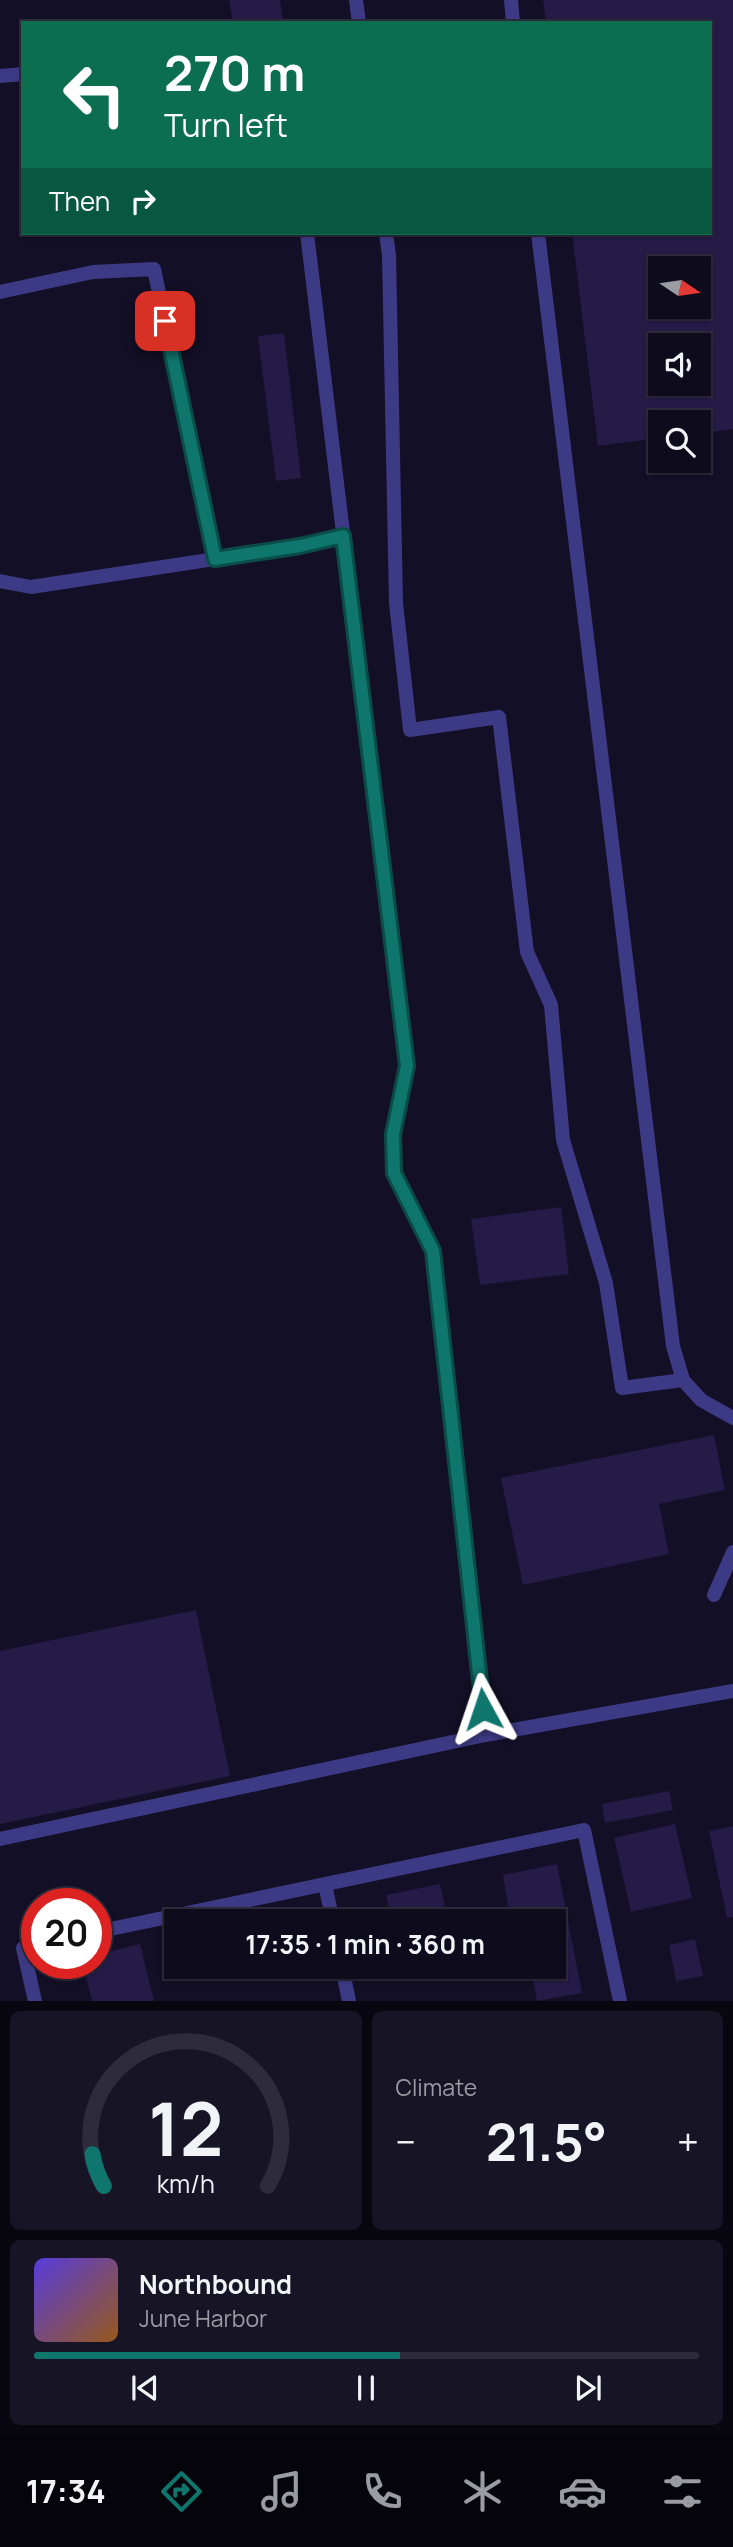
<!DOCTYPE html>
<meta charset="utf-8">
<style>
:root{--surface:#0e0b1c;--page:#171425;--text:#f1f3f6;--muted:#9b9ba3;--line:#2e2b3b;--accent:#0f766e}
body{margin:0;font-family:Manrope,sans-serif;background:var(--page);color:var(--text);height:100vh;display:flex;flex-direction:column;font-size:26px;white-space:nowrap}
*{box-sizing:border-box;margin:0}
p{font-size:23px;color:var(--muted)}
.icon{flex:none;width:38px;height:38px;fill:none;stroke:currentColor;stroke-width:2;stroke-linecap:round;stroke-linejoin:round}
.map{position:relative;height:2001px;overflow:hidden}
.drawer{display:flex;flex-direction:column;gap:10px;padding:10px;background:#08060f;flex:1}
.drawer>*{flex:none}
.guide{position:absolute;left:21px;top:21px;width:691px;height:214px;border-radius:0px;box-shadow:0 2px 5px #0004,0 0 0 2px var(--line);background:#0b6e4f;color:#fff;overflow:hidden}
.needle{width:46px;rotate:103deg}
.tools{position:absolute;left:648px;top:256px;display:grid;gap:14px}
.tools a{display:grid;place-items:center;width:63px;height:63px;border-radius:0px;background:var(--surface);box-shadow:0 2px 5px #0004,0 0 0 2px var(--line);font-size:35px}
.speed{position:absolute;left:21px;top:1888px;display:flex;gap:14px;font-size:35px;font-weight:700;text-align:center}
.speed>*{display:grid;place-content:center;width:91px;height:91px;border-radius:50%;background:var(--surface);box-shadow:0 2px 5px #0004,0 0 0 2px var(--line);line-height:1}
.speed .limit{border:10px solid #d22;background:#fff;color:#111}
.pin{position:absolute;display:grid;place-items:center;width:60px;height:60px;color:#fff;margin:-30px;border-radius:14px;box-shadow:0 4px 10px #0006}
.me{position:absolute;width:77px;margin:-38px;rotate:355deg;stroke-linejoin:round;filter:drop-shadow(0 0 5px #0008)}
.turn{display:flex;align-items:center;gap:24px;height:147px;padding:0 28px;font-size:32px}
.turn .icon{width:91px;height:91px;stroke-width:2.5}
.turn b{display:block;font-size:49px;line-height:60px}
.then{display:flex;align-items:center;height:66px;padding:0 28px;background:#0003;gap:14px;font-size:26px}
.big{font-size:52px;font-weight:700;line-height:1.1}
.drawer .widget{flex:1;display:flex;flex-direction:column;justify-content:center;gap:10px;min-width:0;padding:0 24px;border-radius:10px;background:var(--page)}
.drawer .dial{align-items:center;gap:0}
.dial svg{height:182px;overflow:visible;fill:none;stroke:var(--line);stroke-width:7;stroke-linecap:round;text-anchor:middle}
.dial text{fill:var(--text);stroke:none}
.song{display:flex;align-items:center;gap:21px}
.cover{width:84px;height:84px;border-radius:10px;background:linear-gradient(135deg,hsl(250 70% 55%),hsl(30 70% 35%))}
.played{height:7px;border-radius:4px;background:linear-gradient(90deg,var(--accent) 55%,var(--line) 55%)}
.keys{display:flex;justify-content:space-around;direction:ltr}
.heat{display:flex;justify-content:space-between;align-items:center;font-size:38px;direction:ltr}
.drawer .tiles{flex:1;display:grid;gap:10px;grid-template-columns:1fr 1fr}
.widget:last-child{grid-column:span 2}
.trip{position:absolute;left:164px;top:1909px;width:402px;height:70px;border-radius:0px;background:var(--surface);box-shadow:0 2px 5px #0004,0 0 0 2px var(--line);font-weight:700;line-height:70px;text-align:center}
.dock{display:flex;height:112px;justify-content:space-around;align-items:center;background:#06040b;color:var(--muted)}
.dock .icon{width:49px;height:49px}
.dock .current{color:var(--accent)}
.dock b{font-size:32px;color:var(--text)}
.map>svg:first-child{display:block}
.building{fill:#241b47;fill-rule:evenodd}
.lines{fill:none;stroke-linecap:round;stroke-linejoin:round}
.service{stroke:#3d3a85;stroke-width:14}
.route-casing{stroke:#0a4d48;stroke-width:18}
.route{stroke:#0f766e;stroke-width:12}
</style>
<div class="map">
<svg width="733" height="2001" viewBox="0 0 733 2001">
<rect width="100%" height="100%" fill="#130f26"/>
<path class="building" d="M229 0H280L283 23H233Z
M543 0H733V429L698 434V422H660V438L598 446 572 233H710V23H546ZM660 268H698V306H660ZM660 345H698V383H660Z
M284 333 301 478 276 481 258 336Z
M561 1207 569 1274 480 1285 471 1219Z
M714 1435 725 1490 659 1504 669 1554 523 1585 501 1478Z
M196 1610 230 1776 0 1824V1651Z
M669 1791 673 1810 605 1823 602 1804Z
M675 1824 692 1898 631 1912 614 1838Z
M733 1826V1917L727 1918 709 1831Z
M557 1864 582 1993 537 2001 531 1967H555V1922H511L503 1875Z
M440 1884 447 1917 423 1922H392L386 1895Z
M257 1915H267L278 1922H243Z
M695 1939 703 1976 676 1981 669 1945Z
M140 1944 154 2001H92L83 1964H96V1955Z"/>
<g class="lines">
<path class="service" d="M356 0 359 23
M511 0 513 23
M0 76 23 74
M307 233 407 1066 393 1134 394 1173 433 1251 485 1735
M386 233 389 255 396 603 410 730 499 717 527 952 551 1005 563 1140 606 1283 622 1388 683 1380
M538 233 673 1346 683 1380 701 1400 733 1418
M0 292 93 272 154 269 215 559
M0 581 31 587 300 546 343 536
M714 1595 733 1552
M0 1839 485 1735 733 1691
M325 1884 333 1922
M96 1932 584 1830 620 2001
M342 1967 349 2001
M35 2001 23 1948 37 1945"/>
</g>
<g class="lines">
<g class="route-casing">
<path id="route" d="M165 321 215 559 300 546 343 536 407 1066 393 1134 394 1173 433 1251 483 1709"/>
</g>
<use href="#route" class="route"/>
</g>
</svg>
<div class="tools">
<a><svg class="needle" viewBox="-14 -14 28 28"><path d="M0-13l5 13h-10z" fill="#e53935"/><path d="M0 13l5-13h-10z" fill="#9b9ba3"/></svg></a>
<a><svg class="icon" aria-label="sound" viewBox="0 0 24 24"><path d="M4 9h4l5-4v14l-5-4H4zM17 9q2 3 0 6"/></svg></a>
<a><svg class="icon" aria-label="search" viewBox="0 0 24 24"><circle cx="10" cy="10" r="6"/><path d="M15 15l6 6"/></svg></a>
</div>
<div class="speed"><div class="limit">20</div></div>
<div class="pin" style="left:165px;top:321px;background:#d93025"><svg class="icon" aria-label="arrive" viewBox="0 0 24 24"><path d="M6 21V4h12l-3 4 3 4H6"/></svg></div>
<svg class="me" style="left:483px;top:1709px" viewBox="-20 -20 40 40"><path d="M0-17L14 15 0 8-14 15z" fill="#0f766e" stroke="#fff" stroke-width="4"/></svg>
<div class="trip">17:35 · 1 min · 360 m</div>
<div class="guide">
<div class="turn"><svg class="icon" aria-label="left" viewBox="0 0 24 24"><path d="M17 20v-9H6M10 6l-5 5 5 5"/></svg><div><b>270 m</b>Turn left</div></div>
<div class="then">Then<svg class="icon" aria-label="right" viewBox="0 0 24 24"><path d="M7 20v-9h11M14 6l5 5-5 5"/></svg></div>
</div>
</div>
<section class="drawer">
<div class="tiles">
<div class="widget dial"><svg viewBox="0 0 100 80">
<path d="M14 69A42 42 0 1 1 86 69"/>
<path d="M14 69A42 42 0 0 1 9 55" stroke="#0f766e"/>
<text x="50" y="56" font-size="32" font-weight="700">12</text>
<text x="50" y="72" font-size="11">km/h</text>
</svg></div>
<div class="widget"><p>Climate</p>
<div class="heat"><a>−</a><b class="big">21.5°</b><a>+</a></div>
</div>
<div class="widget">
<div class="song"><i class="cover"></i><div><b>Northbound</b><p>June Harbor</p></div></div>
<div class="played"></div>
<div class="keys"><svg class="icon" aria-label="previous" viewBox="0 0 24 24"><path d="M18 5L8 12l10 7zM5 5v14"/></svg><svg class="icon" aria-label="pause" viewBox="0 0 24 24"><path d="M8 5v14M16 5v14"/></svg><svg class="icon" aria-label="next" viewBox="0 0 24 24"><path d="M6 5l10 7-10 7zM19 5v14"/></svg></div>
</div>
</div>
</section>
<nav class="dock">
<b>17:34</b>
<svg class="icon current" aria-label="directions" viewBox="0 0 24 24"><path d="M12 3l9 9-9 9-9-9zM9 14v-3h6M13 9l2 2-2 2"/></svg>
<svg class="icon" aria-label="music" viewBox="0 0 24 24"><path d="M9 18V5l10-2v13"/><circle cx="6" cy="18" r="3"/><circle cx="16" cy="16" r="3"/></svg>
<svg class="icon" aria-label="phone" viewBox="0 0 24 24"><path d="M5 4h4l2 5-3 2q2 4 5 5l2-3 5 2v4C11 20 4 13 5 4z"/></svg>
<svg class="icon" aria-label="climate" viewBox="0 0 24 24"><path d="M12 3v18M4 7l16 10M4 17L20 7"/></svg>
<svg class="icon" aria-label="car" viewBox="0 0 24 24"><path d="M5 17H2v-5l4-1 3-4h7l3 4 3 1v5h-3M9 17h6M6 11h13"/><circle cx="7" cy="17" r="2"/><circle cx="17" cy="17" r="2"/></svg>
<svg class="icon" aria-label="filters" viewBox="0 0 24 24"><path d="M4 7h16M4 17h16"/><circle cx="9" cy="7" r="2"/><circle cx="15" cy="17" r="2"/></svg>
</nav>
